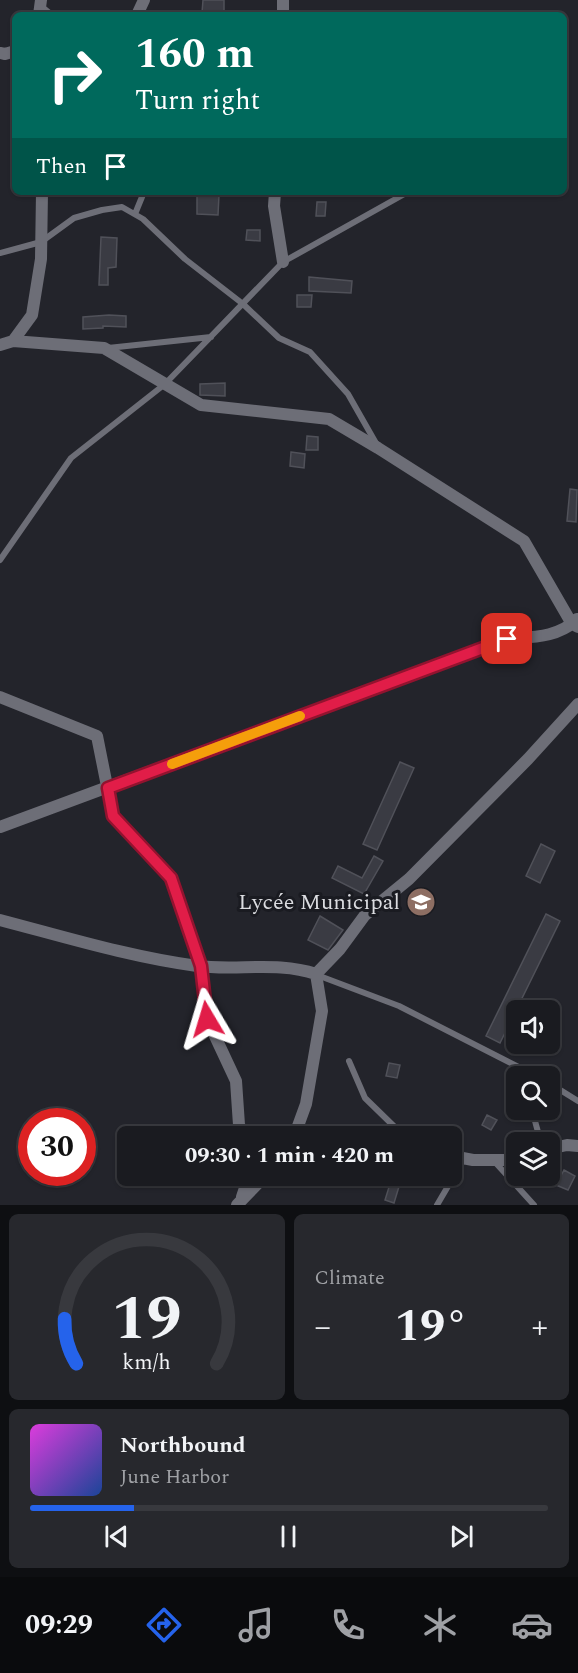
<!DOCTYPE html>
<meta charset="utf-8">
<style>
:root{--surface:#1a1b20;--page:#27282d;--text:#f1f3f6;--muted:#9fa1a5;--line:#38393e;--accent:#2563eb}
body{margin:0;font-family:Spectral,serif;background:var(--page);color:var(--text);height:100vh;display:flex;flex-direction:column;font-size:22px;white-space:nowrap}
*{box-sizing:border-box;margin:0}
p{font-size:20px;color:var(--muted)}
.icon{flex:none;width:33px;height:33px;fill:none;stroke:currentColor;stroke-width:2;stroke-linecap:round;stroke-linejoin:round}
.map{position:relative;height:1205px;overflow:hidden}
.side{display:flex;flex-direction:column;gap:9px;padding:9px;background:#0e0f12;flex:1}
.side>*{flex:none}
.banner{position:absolute;left:12px;top:12px;width:555px;height:183px;border-radius:9px;box-shadow:0 2px 4px #0004,0 0 0 2px var(--line);background:#00695c;color:#fff;overflow:hidden}
.buttons{position:absolute;left:506px;top:1000px;display:grid;gap:12px}
.buttons a{display:grid;place-items:center;width:54px;height:54px;border-radius:9px;background:var(--surface);box-shadow:0 2px 4px #0004,0 0 0 2px var(--line);font-size:30px}
.speed{position:absolute;left:18px;top:1108px;display:flex;gap:12px;font-size:30px;font-weight:700;text-align:center}
.speed>*{display:grid;place-content:center;width:78px;height:78px;border-radius:50%;background:var(--surface);box-shadow:0 2px 4px #0004,0 0 0 2px var(--line);line-height:1}
.speed .limit{border:9px solid #d22;background:#fff;color:#111}
.pin{position:absolute;display:grid;place-items:center;width:51px;height:51px;color:#fff;margin:-26px;border-radius:12px;box-shadow:0 3px 9px #0006}
.me{position:absolute;width:66px;margin:-33px;rotate:353deg;stroke-linejoin:round;filter:drop-shadow(0 0 4px #0008)}
.turn{display:flex;align-items:center;gap:21px;height:126px;padding:0 24px;font-size:27px}
.turn .icon{width:78px;height:78px;stroke-width:2.5}
.turn b{display:block;font-size:42px;line-height:51px}
.then{display:flex;align-items:center;height:57px;padding:0 24px;background:#0003;gap:12px;font-size:22px}
.big{font-size:45px;font-weight:700;line-height:1.1}
.side .card{flex:1;display:flex;flex-direction:column;justify-content:center;gap:9px;min-width:0;padding:0 21px;border-radius:9px;background:var(--page)}
.side .dial{align-items:center;gap:0}
.dial svg{height:156px;overflow:visible;fill:none;stroke:var(--line);stroke-width:7;stroke-linecap:round;text-anchor:middle}
.dial text{fill:var(--text);stroke:none}
.song{display:flex;align-items:center;gap:18px}
.cover{width:72px;height:72px;border-radius:9px;background:linear-gradient(135deg,hsl(300 70% 55%),hsl(220 70% 35%))}
.played{height:6px;border-radius:3px;background:linear-gradient(90deg,var(--accent) 20%,var(--line) 20%)}
.keys{display:flex;justify-content:space-around;direction:ltr}
.heat{display:flex;justify-content:space-between;align-items:center;font-size:33px;direction:ltr}
.side .tiles{flex:1;display:grid;gap:9px;grid-template-columns:1fr 1fr}
.card:last-child{grid-column:span 2}
.trip{position:absolute;left:117px;top:1126px;width:345px;height:60px;border-radius:9px;background:var(--surface);box-shadow:0 2px 4px #0004,0 0 0 2px var(--line);font-weight:700;line-height:60px;text-align:center}
.tab-bar{display:flex;height:96px;justify-content:space-around;align-items:center;background:#0a0b0d;color:var(--muted)}
.tab-bar .icon{width:42px;height:42px}
.tab-bar .active{color:var(--accent)}
.tab-bar b{font-size:27px;color:var(--text)}
.map>svg:first-child{display:block}
.building{fill:#3a3b43;stroke:#505159;stroke-width:1.5}
.lines{fill:none;stroke-linecap:round;stroke-linejoin:round}
.service{stroke:#6d6e77;stroke-width:6}
.minor{stroke:#6d6e77;stroke-width:12}
.route-casing{stroke:#92132f;stroke-width:15}
.route{stroke:#e11d48;stroke-width:10}
.slow{stroke:#f59e0b;stroke-width:10}
.labels{text-anchor:middle;dominant-baseline:central;stroke-width:6;stroke-linejoin:round;paint-order:stroke}
.poi-label{font-size:22px;fill:#dbdce0;stroke:#1a1b21;text-anchor:end}
</style>
<div class="map">
<svg width="578" height="1205" viewBox="0 0 578 1205">
<rect width="100%" height="100%" fill="#23242b"/>
<path class="building" d="M203 0H224V14L202 13Z
M197 195H219L218 215 197 214Z
M317 202H326L325 216H316Z
M247 230H260V241L246 240Z
M101 237 117 238 116 267 108 268V285H99Z
M309 277 352 281 351 293 309 291Z
M297 295H312L311 307H297Z
M109 315 126 316V327L103 326V328L83 329V317Z
M225 383V396L200 395V384Z
M307 436 318 437V450H306Z
M291 452 305 454 304 468 290 466Z
M570 489 577 490 576 522 567 521Z
M400 762 414 768 377 850 363 844Z
M541 844 555 851 540 883 526 876Z
M374 856 383 861 364 894 332 878 338 866 362 878Z
M546 914 560 921 500 1043 486 1036Z
M320 916 343 930 328 950 308 940Z
M389 1063 400 1065 397 1078 386 1076Z
M487 1115 497 1120 491 1130 482 1125Z
M564 1170 575 1176 568 1190 556 1185Z
M374 1176H387L401 1180 394 1203 385 1200 390 1184Z"/>
<g class="lines">
<path class="service" d="M41 6 52 15
M135 214 144 192
M0 253 41 242 74 218 102 210 122 207 143 219 185 259 243 304 279 338 310 352 348 394 377 445
M108 348 211 337
M0 560 71 458 165 384 283 262 408 192
M317 975 399 1006 538 1077
M349 1061 365 1098 405 1137
M549 1083 578 1101
M532 1110 541 1143
M494 1161 534 1205
M437 1205 464 1159"/>
<path class="minor" d="M39 15 41 0
M137 15 144 0
M283 15V0
M0 53 5 54 15 51
M275 192 274 206 283 262
M13 341 32 315 41 259 42 192
M0 345 13 341 104 348 201 405 329 419 378 448 524 541 572 624 578 627
M0 697 97 736 113 816 171 878 201 966 207 1019 236 1081 239 1125 245 1137
M0 827 507 639C531 637 559 638 577 619
M0 920C65 937 130 957 197 966 237 971 278 961 316 974L322 1011 306 1104 294 1137
M316 974 340 949 365 915 409 879 528 759 578 704
M549 1149 567 1145 578 1146
M452 1156 473 1160H516
M242 1197 249 1176
M237 1205 265 1176"/>
</g>
<g class="lines">
<g class="route-casing">
<path id="route" d="M207 1019 201 966 171 878 113 816 108 788 507 639"/>
</g>
<use href="#route" class="route"/>
<path class="slow" d="M172 764 300 716"/>
</g>
<defs>
<g id="school-disc" transform="scale(1.5)"><circle r="9.5" fill="#8d6e63" stroke="#1a1b21"/><path d="M0-5L7-2L0 1L-7-2ZM-4 1L0 2.5L4 1V4Q0 6-4 4Z" fill="#fff"/></g>
</defs>
<g fill-rule="evenodd">
<use href="#school-disc" x="421" y="902"/>
</g>
<g class="labels">
<g class="poi-label">
<text x="400" y="902">Lycée Municipal</text>
</g>
</g>
</svg>
<div class="buttons">
<a><svg class="icon" aria-label="sound" viewBox="0 0 24 24"><path d="M4 9h4l5-4v14l-5-4H4zM17 9q2 3 0 6"/></svg></a>
<a><svg class="icon" aria-label="search" viewBox="0 0 24 24"><circle cx="10" cy="10" r="6"/><path d="M15 15l6 6"/></svg></a>
<a><svg class="icon" aria-label="layers" viewBox="0 0 24 24"><path d="M12 4l9 5-9 5-9-5zM3 14l9 5 9-5"/></svg></a>
</div>
<div class="speed"><div class="limit">30</div></div>
<div class="pin" style="left:507px;top:639px;background:#d93025"><svg class="icon" aria-label="arrive" viewBox="0 0 24 24"><path d="M6 21V4h12l-3 4 3 4H6"/></svg></div>
<svg class="me" style="left:207px;top:1019px" viewBox="-20 -20 40 40"><path d="M0-17L14 15 0 8-14 15z" fill="#e11d48" stroke="#fff" stroke-width="4"/></svg>
<div class="trip">09:30 · 1 min · 420 m</div>
<div class="banner">
<div class="turn"><svg class="icon" aria-label="right" viewBox="0 0 24 24"><path d="M7 20v-9h11M14 6l5 5-5 5"/></svg><div><b>160 m</b>Turn right</div></div>
<div class="then">Then<svg class="icon" aria-label="arrive" viewBox="0 0 24 24"><path d="M6 21V4h12l-3 4 3 4H6"/></svg></div>
</div>
</div>
<section class="side">
<div class="tiles">
<div class="card dial"><svg viewBox="0 0 100 80">
<path d="M14 69A42 42 0 1 1 86 69"/>
<path d="M14 69A42 42 0 0 1 8 46" stroke="#2563eb"/>
<text x="50" y="56" font-size="32" font-weight="700">19</text>
<text x="50" y="72" font-size="11">km/h</text>
</svg></div>
<div class="card"><p>Climate</p>
<div class="heat"><a>−</a><b class="big">19°</b><a>+</a></div>
</div>
<div class="card">
<div class="song"><i class="cover"></i><div><b>Northbound</b><p>June Harbor</p></div></div>
<div class="played"></div>
<div class="keys"><svg class="icon" aria-label="previous" viewBox="0 0 24 24"><path d="M18 5L8 12l10 7zM5 5v14"/></svg><svg class="icon" aria-label="pause" viewBox="0 0 24 24"><path d="M8 5v14M16 5v14"/></svg><svg class="icon" aria-label="next" viewBox="0 0 24 24"><path d="M6 5l10 7-10 7zM19 5v14"/></svg></div>
</div>
</div>
</section>
<nav class="tab-bar">
<b>09:29</b>
<svg class="icon active" aria-label="directions" viewBox="0 0 24 24"><path d="M12 3l9 9-9 9-9-9zM9 14v-3h6M13 9l2 2-2 2"/></svg>
<svg class="icon" aria-label="music" viewBox="0 0 24 24"><path d="M9 18V5l10-2v13"/><circle cx="6" cy="18" r="3"/><circle cx="16" cy="16" r="3"/></svg>
<svg class="icon" aria-label="phone" viewBox="0 0 24 24"><path d="M5 4h4l2 5-3 2q2 4 5 5l2-3 5 2v4C11 20 4 13 5 4z"/></svg>
<svg class="icon" aria-label="climate" viewBox="0 0 24 24"><path d="M12 3v18M4 7l16 10M4 17L20 7"/></svg>
<svg class="icon" aria-label="car" viewBox="0 0 24 24"><path d="M5 17H2v-5l4-1 3-4h7l3 4 3 1v5h-3M9 17h6M6 11h13"/><circle cx="7" cy="17" r="2"/><circle cx="17" cy="17" r="2"/></svg>
</nav>
